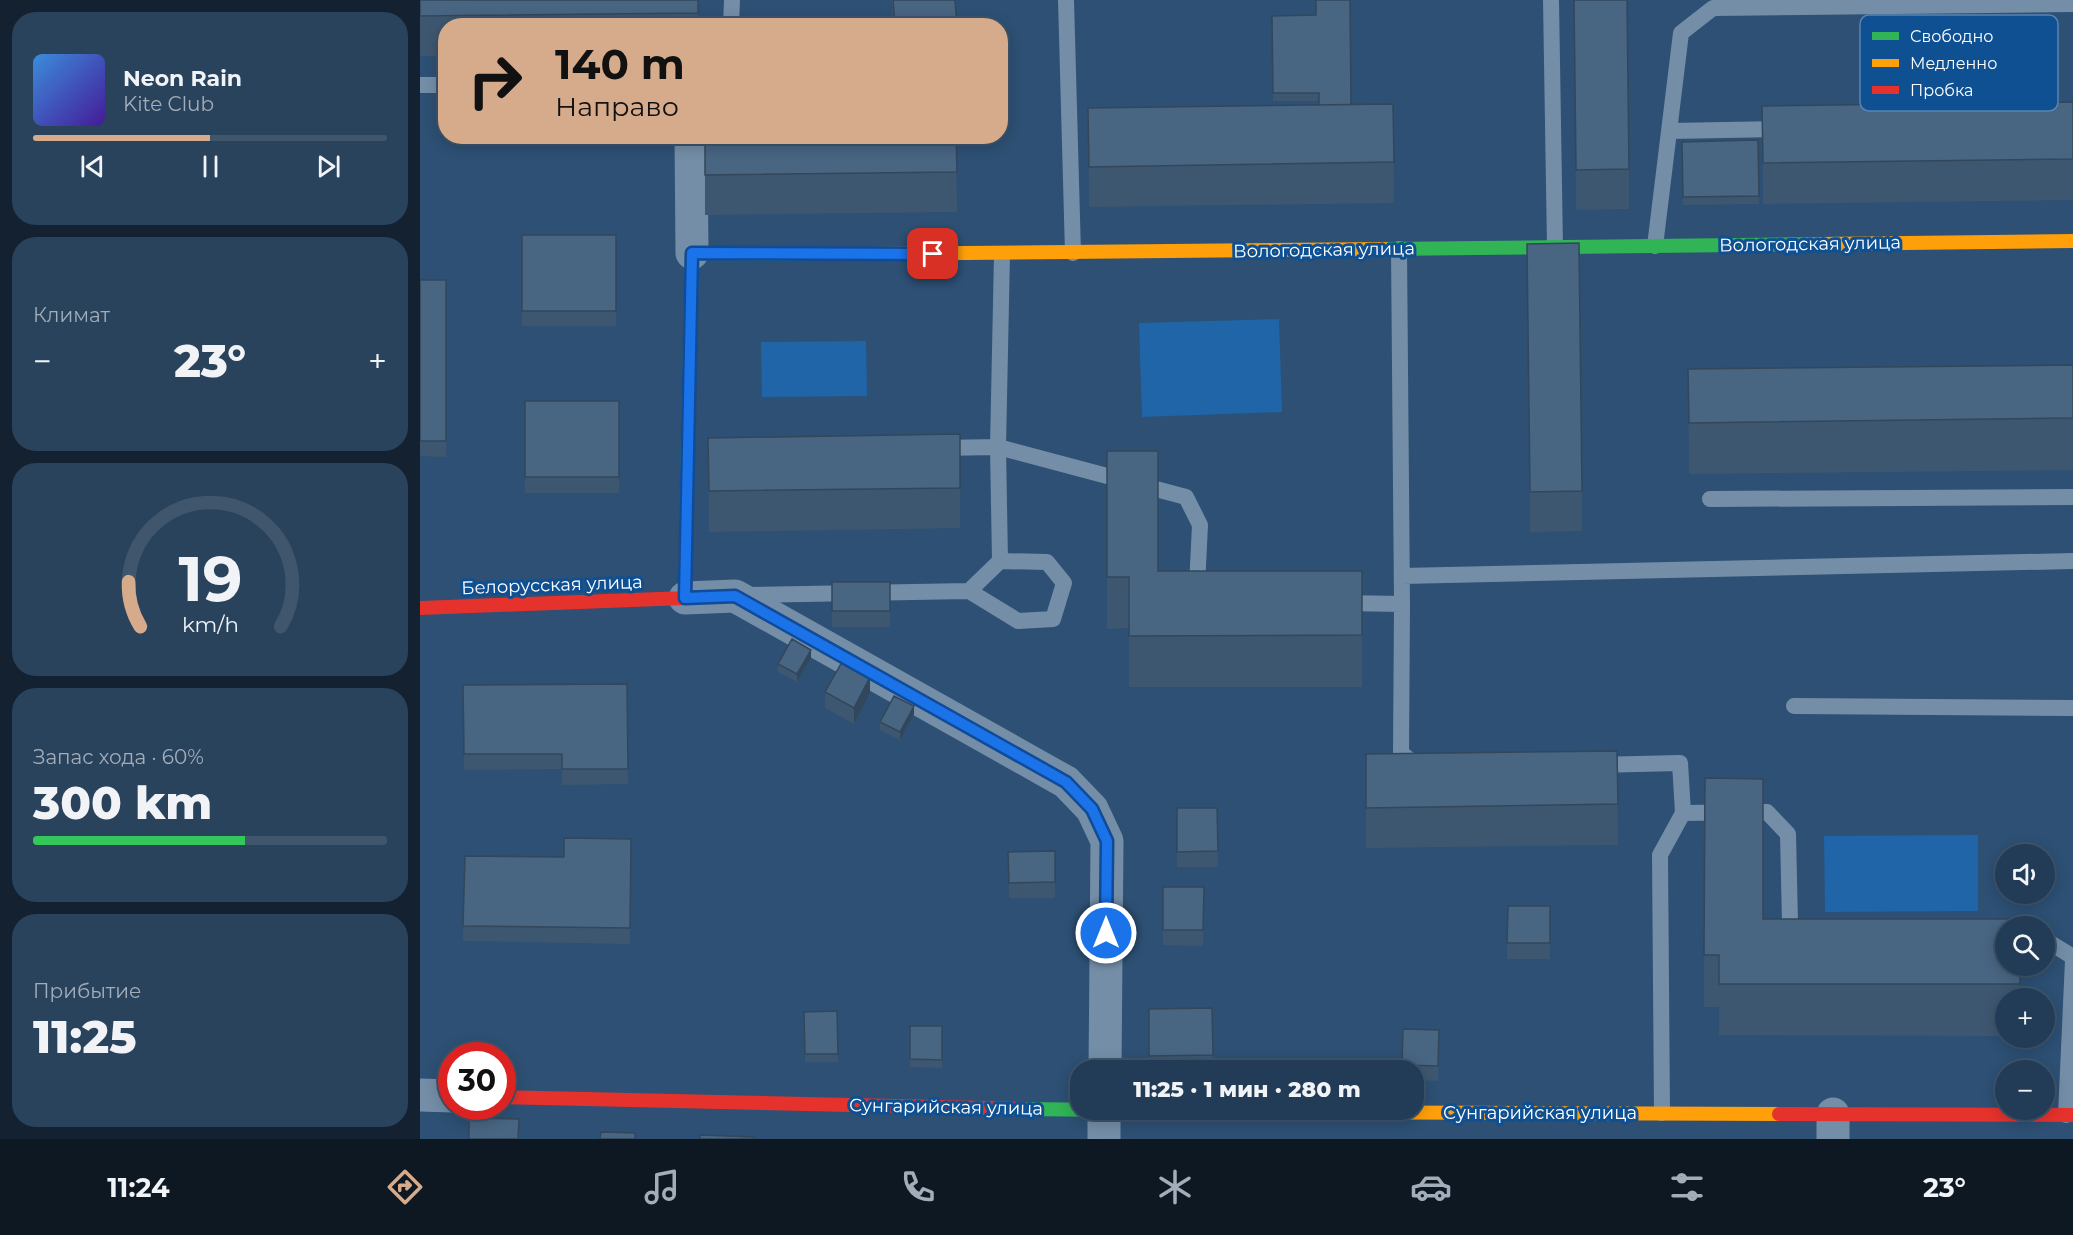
<!DOCTYPE html>
<html lang="ru">
<meta charset="utf-8">
<style>
:root{--surface:#223c57;--page:#2a435d;--text:#f1f3f6;--muted:#a2adba;--line:#3f566d;--accent:#d6ab8b}
body{margin:0;font-family:Montserrat,sans-serif;background:var(--page);color:var(--text);height:100vh;display:flex;flex-direction:column;font-size:22px;white-space:nowrap}
*{box-sizing:border-box;margin:0}
p{font-size:20px;color:var(--muted)}
.icon{flex:none;width:33px;height:33px;fill:none;stroke:currentColor;stroke-width:2;stroke-linecap:round;stroke-linejoin:round}
.map{position:relative;flex:1;overflow:hidden}
.panel{display:flex;flex-direction:column;gap:12px;padding:12px;background:#132130;width:420px}
.panel>*{flex:none}
.banner{position:absolute;left:18px;top:18px;width:570px;height:126px;border-radius:24px;box-shadow:0 3px 15px #0003,0 0 0 2px var(--line);background:#d6ab8b;color:#111;overflow:hidden}
.buttons{position:absolute;left:1575px;top:844px;display:grid;gap:12px}
.buttons a{display:grid;place-items:center;width:60px;height:60px;border-radius:50%;background:var(--surface);box-shadow:0 3px 15px #0003,0 0 0 2px var(--line);font-size:30px}
.speed{position:absolute;left:18px;top:1042px;display:flex;gap:12px;font-size:30px;font-weight:700;text-align:center}
.speed>*{display:grid;place-content:center;width:78px;height:78px;border-radius:50%;background:var(--surface);box-shadow:0 3px 15px #0003,0 0 0 2px var(--line);line-height:1}
.speed .limit{border:9px solid #d22;background:#fff;color:#111}
.pin{position:absolute;display:grid;place-items:center;width:51px;height:51px;color:#fff;margin:-26px;border-radius:12px;box-shadow:0 3px 9px #0006}
.me{position:absolute;width:66px;margin:-33px;rotate:0deg;stroke-linejoin:round;filter:drop-shadow(0 0 4px #0008)}
.turn{display:flex;align-items:center;gap:21px;height:126px;padding:0 18px;font-size:27px}
.turn .icon{width:78px;height:78px;stroke-width:2.5}
.turn b{display:block;font-size:42px;line-height:51px}
.big{font-size:45px;font-weight:800;line-height:1.1}
.panel .widget{flex:1;display:flex;flex-direction:column;justify-content:center;gap:9px;min-width:0;padding:0 21px;border-radius:24px;background:var(--page)}
.panel .dial{align-items:center;gap:0}
.dial svg{height:156px;overflow:visible;fill:none;stroke:var(--line);stroke-width:7;stroke-linecap:round;text-anchor:middle}
.dial text{fill:var(--text);stroke:none}
.song{display:flex;align-items:center;gap:18px}
.cover{width:72px;height:72px;border-radius:9px;background:linear-gradient(135deg,hsl(210 70% 55%),hsl(260 70% 35%))}
.played{height:6px;border-radius:3px;background:linear-gradient(90deg,var(--accent) 50%,var(--line) 50%)}
.keys{display:flex;justify-content:space-around;direction:ltr}
.heat{display:flex;justify-content:space-between;align-items:center;font-size:33px;direction:ltr}
.charge{height:9px;border-radius:4px;background:linear-gradient(90deg,#34c759 60%,var(--line) 0)}
.trip{position:absolute;left:650px;top:1060px;width:354px;height:60px;border-radius:24px;background:var(--surface);box-shadow:0 3px 15px #0003,0 0 0 2px var(--line);font-weight:800;line-height:60px;text-align:center}
.tabs{display:flex;height:96px;justify-content:space-around;align-items:center;background:#0e1823;color:var(--muted)}
.tabs .icon{width:42px;height:42px}
.tabs .on{color:var(--accent)}
.tabs b{font-size:27px;color:var(--text)}
main{display:flex;flex:1;min-height:0}
.map>svg:first-child{display:block}
.green{fill:#1f65a7}
.lines{fill:none;stroke-linecap:round;stroke-linejoin:round}
.lane{stroke:#748ea7;stroke-width:16}
.street{stroke:#748ea7;stroke-width:33}
.fast{stroke:#30b455;stroke-width:14}
.slow{stroke:#ff9f0a;stroke-width:14}
.jam{stroke:#e5322d;stroke-width:14}
.wall{fill:#3e5770}
.shaded-wall{fill:#32475b}
.building{fill:#486582;stroke:#32475b;stroke-width:1.5}
.route-casing{stroke:#114b97;stroke-width:15}
.route{stroke:#1a73e8;stroke-width:10}
.labels{text-anchor:middle;dominant-baseline:central;stroke-width:6;stroke-linejoin:round;paint-order:stroke}
.street-label{font-size:18px;fill:#fff;stroke:#0f5092}
.key{fill:#0f5092;stroke:#5784b3;stroke-width:1.5}
.key-label{font-size:16px;fill:#fff}
</style>
<main>
<section class="panel">
<div class="widget">
<div class="song"><i class="cover"></i><div><b>Neon Rain</b><p>Kite Club</p></div></div>
<div class="played"></div>
<div class="keys"><svg class="icon" aria-label="previous" viewBox="0 0 24 24"><path d="M18 5L8 12l10 7zM5 5v14"/></svg><svg class="icon" aria-label="pause" viewBox="0 0 24 24"><path d="M8 5v14M16 5v14"/></svg><svg class="icon" aria-label="next" viewBox="0 0 24 24"><path d="M6 5l10 7-10 7zM19 5v14"/></svg></div>
</div>
<div class="widget"><p>Климат</p>
<div class="heat"><a>−</a><b class="big">23°</b><a>+</a></div>
</div>
<div class="widget dial"><svg viewBox="0 0 100 80">
<path d="M14 69A42 42 0 1 1 86 69"/>
<path d="M14 69A42 42 0 0 1 8 46" stroke="#d6ab8b"/>
<text x="50" y="56" font-size="32" font-weight="700">19</text>
<text x="50" y="72" font-size="11">km/h</text>
</svg></div>
<div class="widget"><p>Запас хода · 60%</p><b class="big">300 km</b><div class="charge"></div></div>
<div class="widget"><p>Прибытие</p><b class="big">11:25</b></div>
</section>
<div class="map">
<svg width="1653" height="1139" viewBox="0 0 1653 1139">
<rect width="100%" height="100%" fill="#2d5074"/>
<path class="green" d="M859 319 862 412 722 417 719 323Z
M446 341 447 396 342 397 341 342Z
M1558 835V911L1405 912 1404 836Z"/>
<g class="lines">
<path class="lane" d="M646 0 653 253
M1131 0 1135 247
M311 26 312 0
M0 85H26
M1249 131 1365 129
M1235 246 1261 33 1293 8 1653 4
M519 448 578 447 766 497 780 525 777 586 781 590
M1290 499 1653 497
M982 576 1653 561
M549 591 598 621 633 619 644 583 627 562 580 561
M325 595 549 591 580 561 578 447 582 254
M922 603 982 604 979 249
M982 604 981 753 1000 768
M1374 706 1653 708
M1175 765 1260 763 1263 813 1240 855 1242 1113
M1263 813 1347 812 1368 834 1370 923 1380 938
M1624 944H1632L1653 957
M1646 1115 1653 960"/>
<path class="street" d="M271 136 272 253
M265 598 315 596 646 782 672 809 687 841 685 1071
M0 1095 32 1096
M1413 1114V1139
M684 1139V1110"/>
<path class="fast" d="M965 249 1399 244
M267 483 272 253 442 254
M604 1109 854 1112"/>
<path class="slow" d="M1399 244 1653 241
M442 254 965 249
M854 1112 1359 1114"/>
<path class="jam" d="M0 608 265 598 267 483
M82 1097 604 1109
M1359 1114 1653 1115"/>
</g>
<path class="wall" d="M0 0H278V26H26V56H0Z
M472 0H535L537 26H473Z
M1154 0 1209 169V209L1156 210Z
M896 15 931 105 973 104 974 203 669 207 668 108 899 105V101H853L852 16Z
M1653 102V200L1343 204 1342 106Z
M285 136H536L537 212 285 215Z
M1338 140 1339 204 1263 205 1262 142Z
M102 235H196V326H102Z
M0 280H26V457L0 456Z
M1107 284 1162 491V531L1110 532Z
M1653 365V470L1269 474 1268 369Z
M105 401H199V493H105Z
M540 434V528L289 532 288 438Z
M687 451 738 571H942V687H709V628L687 629Z
M412 582H470V627H412Z
M391 658 377 682 358 672V664Z
M207 684 208 784 142 785V769L44 770 43 685Z
M405 692 450 693 434 724 405 708Z
M494 714 480 740 460 730V722Z
M1197 751 1198 845 946 848V754Z
M1285 778 1343 919 1600 966V999H1586V1036L1299 1035V1007H1284Z
M757 808H797L798 867H757Z
M211 839 210 944 43 941 45 856 144 857Z
M635 851V898H589L588 852Z
M743 887H784L783 946 743 945Z
M1088 906H1130V959H1087Z
M792 1008 793 1071H729V1009Z
M417 1011 418 1062H385L384 1012Z
M490 1026H522V1068L490 1067Z
M983 1029 1019 1030 1018 1081 993 1080V1071H982Z"/>
<path class="shaded-wall" d="M391 650V658L377 682V674Z
M450 677V693L434 724V708Z
M494 706V714L480 740V732Z"/>
<path class="building" d="M0 0H278V13L0 16Z
M473 0H535L537 26H475Z
M896 0H930L931 105H899V93H853L852 16 896 15Z
M1154 0H1207L1209 169 1156 170Z
M1653 102V159L1343 163 1342 106Z
M973 104 974 162 669 167 668 108Z
M285 136H536L537 172 285 175Z
M1338 140 1339 196 1263 197 1262 142Z
M102 235H196V311H102Z
M1159 243 1162 491 1110 492 1107 244Z
M0 280H26V441H0Z
M1653 365V418L1269 423 1268 369Z
M105 401H199V477H105Z
M540 434V488L289 491 288 438Z
M687 451H738V571H942V635L709 636V577H687Z
M412 582H470V611H412Z
M372 639 391 650 377 674 358 664Z
M422 662 450 677 434 708 405 692Z
M207 684 208 769H142V754H44L43 685Z
M474 696 494 706 480 732 460 722Z
M1197 751 1198 804 946 808V754Z
M1285 778 1343 779V919H1600V927H1586V966H1600V984H1299V955H1284Z
M757 808H797L798 851 757 852Z
M144 838 211 839 210 928 43 926 45 856 144 857Z
M635 851V882L589 883 588 852Z
M743 887H784L783 930H743Z
M1088 906H1130V943H1087Z
M792 1008 793 1055 729 1056V1009Z
M417 1011 418 1054H385L384 1012Z
M490 1026H522V1060L490 1059Z
M983 1029 1019 1030 1018 1066 982 1065Z
M49 1118 99 1119 98 1139H49Z
M181 1132 215 1133V1139H180Z
M280 1135 334 1137V1139H280Z"/>
<g class="lines">
<g class="route-casing">
<path id="route" d="M513 254 272 253 265 598 315 596 646 782 672 809 687 841 686 933"/>
</g>
<use href="#route" class="route"/>
</g>
<g class="labels">
<g class="street-label">
<text transform="translate(1390 244) rotate(-1)">Вологодская улица</text>
<text transform="translate(904 250) rotate(-1)">Вологодская улица</text>
<text transform="translate(132 585) rotate(-2)">Белорусская улица</text>
<text transform="translate(526 1107) rotate(1)">Сунгарийская улица</text>
<text x="1120" y="1113">Сунгарийская улица</text>
</g>
</g>
<rect x="1440" y="15" width="198" height="96" rx="9" class="key"/>
<rect x="1452" y="32" width="27" height="8" fill="#30b455"/>
<rect x="1452" y="59" width="27" height="8" fill="#ff9f0a"/>
<rect x="1452" y="86" width="27" height="8" fill="#e5322d"/>
<g class="key-label">
<text x="1490" y="42">Свободно</text>
<text x="1490" y="69">Медленно</text>
<text x="1490" y="96">Пробка</text>
</g>
</svg>
<div class="buttons">
<a><svg class="icon" aria-label="sound" viewBox="0 0 24 24"><path d="M4 9h4l5-4v14l-5-4H4zM17 9q2 3 0 6"/></svg></a>
<a><svg class="icon" aria-label="search" viewBox="0 0 24 24"><circle cx="10" cy="10" r="6"/><path d="M15 15l6 6"/></svg></a>
<a>+</a>
<a>−</a>
</div>
<div class="speed"><div class="limit">30</div></div>
<div class="pin" style="left:513px;top:254px;background:#d93025"><svg class="icon" aria-label="arrive" viewBox="0 0 24 24"><path d="M6 21V4h12l-3 4 3 4H6"/></svg></div>
<svg class="me" style="left:686px;top:933px" viewBox="-20 -20 40 40"><circle r="17" fill="#1a73e8" stroke="#fff" stroke-width="3"/><path d="M0-11L8 9 0 5-8 9z" fill="#fff"/></svg>
<div class="trip">11:25 · 1 мин · 280 m</div>
<div class="banner">
<div class="turn"><svg class="icon" aria-label="right" viewBox="0 0 24 24"><path d="M7 20v-9h11M14 6l5 5-5 5"/></svg><div><b>140 m</b>Направо</div></div>
</div>
</div>
</main>
<nav class="tabs">
<b>11:24</b>
<svg class="icon on" aria-label="directions" viewBox="0 0 24 24"><path d="M12 3l9 9-9 9-9-9zM9 14v-3h6M13 9l2 2-2 2"/></svg>
<svg class="icon" aria-label="music" viewBox="0 0 24 24"><path d="M9 18V5l10-2v13"/><circle cx="6" cy="18" r="3"/><circle cx="16" cy="16" r="3"/></svg>
<svg class="icon" aria-label="phone" viewBox="0 0 24 24"><path d="M5 4h4l2 5-3 2q2 4 5 5l2-3 5 2v4C11 20 4 13 5 4z"/></svg>
<svg class="icon" aria-label="climate" viewBox="0 0 24 24"><path d="M12 3v18M4 7l16 10M4 17L20 7"/></svg>
<svg class="icon" aria-label="car" viewBox="0 0 24 24"><path d="M5 17H2v-5l4-1 3-4h7l3 4 3 1v5h-3M9 17h6M6 11h13"/><circle cx="7" cy="17" r="2"/><circle cx="17" cy="17" r="2"/></svg>
<svg class="icon" aria-label="filters" viewBox="0 0 24 24"><path d="M4 7h16M4 17h16"/><circle cx="9" cy="7" r="2"/><circle cx="15" cy="17" r="2"/></svg>
<b>23°</b>
</nav>
